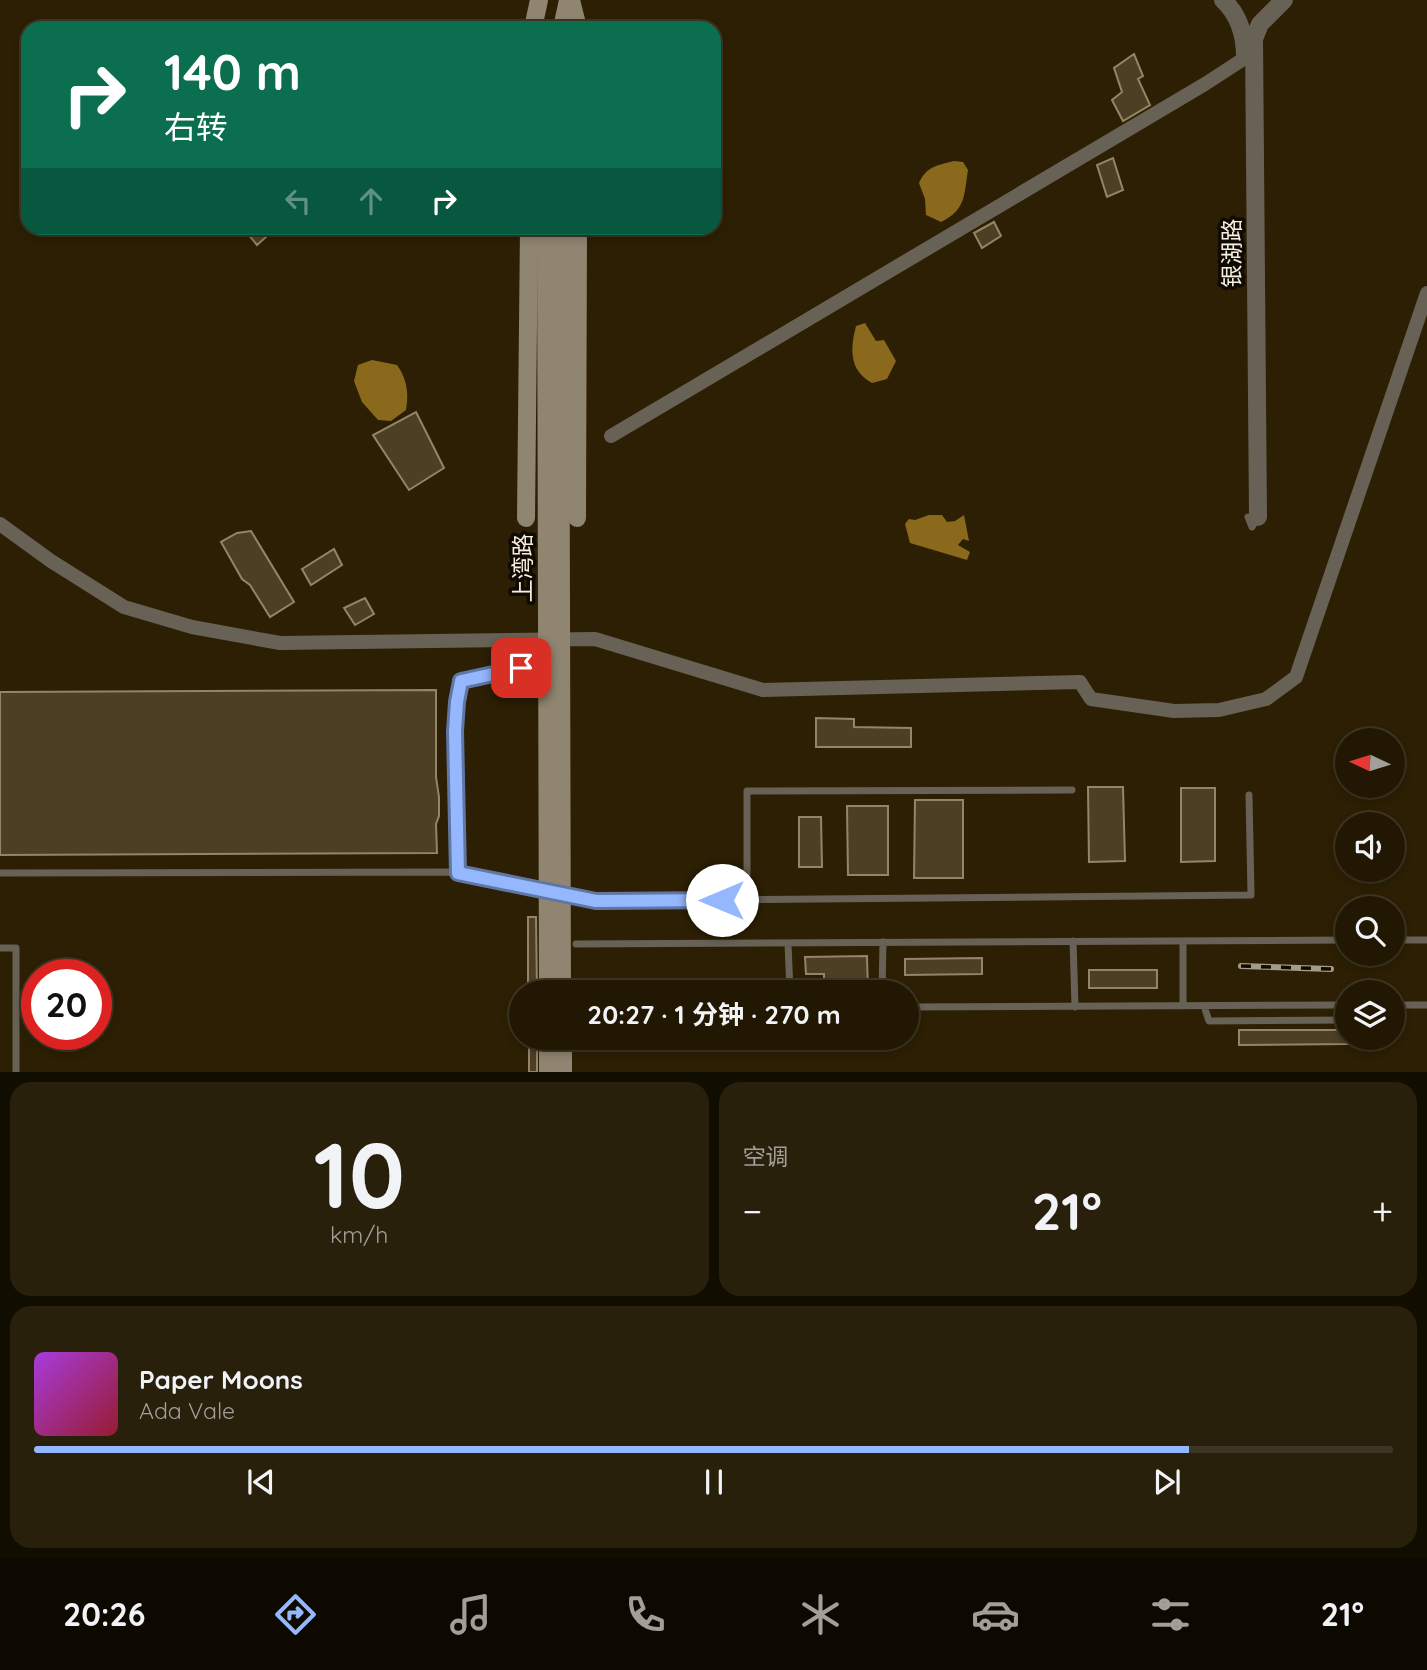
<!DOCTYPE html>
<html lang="zh">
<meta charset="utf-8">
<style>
:root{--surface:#211702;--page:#29200c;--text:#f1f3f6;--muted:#a29f99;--line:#3e3624;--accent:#94b7fd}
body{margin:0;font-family:Quicksand,"Noto Sans SC",sans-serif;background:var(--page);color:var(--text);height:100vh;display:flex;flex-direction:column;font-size:26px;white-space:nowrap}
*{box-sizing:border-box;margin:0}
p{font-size:23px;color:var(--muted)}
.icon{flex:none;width:38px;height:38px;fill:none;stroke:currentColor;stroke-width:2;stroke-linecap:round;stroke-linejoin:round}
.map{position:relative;height:1072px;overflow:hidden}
.sheet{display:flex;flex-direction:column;gap:10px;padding:10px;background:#120d01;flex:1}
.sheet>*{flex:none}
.guide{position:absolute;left:21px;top:21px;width:700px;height:214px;border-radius:21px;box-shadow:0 4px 10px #0003,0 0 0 2px var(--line);background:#0b6e4f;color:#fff;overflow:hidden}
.needle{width:46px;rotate:274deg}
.tools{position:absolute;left:1335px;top:728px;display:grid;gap:14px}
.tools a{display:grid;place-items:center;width:70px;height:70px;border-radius:50%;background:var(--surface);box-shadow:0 4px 10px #0003,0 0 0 2px var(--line);font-size:35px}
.speed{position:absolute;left:21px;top:959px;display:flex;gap:14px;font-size:35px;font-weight:700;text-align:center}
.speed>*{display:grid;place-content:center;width:91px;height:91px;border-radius:50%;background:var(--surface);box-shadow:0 4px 10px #0003,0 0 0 2px var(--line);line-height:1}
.speed .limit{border:10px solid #d22;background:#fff;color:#111}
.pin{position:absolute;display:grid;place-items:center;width:60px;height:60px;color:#fff;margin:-30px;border-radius:14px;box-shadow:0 4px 10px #0006}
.me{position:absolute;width:77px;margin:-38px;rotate:270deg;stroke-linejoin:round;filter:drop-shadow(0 0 5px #0008)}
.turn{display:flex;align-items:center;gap:24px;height:147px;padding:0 28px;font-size:32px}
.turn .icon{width:91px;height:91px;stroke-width:2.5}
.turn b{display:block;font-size:49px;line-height:60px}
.lanes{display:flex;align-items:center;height:66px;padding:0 28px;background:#0003;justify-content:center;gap:35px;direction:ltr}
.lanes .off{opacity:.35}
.big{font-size:52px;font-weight:700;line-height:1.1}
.sheet .tile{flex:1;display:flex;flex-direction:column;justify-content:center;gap:10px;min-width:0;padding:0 24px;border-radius:21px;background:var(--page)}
.sheet .dial{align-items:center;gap:0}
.dial b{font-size:91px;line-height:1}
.song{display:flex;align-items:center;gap:21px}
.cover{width:84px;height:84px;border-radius:10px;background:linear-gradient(135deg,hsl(280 70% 55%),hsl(350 70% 35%))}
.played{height:7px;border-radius:4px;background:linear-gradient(90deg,var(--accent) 85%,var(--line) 85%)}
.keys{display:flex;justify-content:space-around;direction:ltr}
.heat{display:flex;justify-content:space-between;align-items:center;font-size:38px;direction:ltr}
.sheet .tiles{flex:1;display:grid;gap:10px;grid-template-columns:1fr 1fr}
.tile:last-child{grid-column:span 2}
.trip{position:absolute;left:509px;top:980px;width:410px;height:70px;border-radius:35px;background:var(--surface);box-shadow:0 4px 10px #0003,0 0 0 2px var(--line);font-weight:700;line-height:70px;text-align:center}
.menu{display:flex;height:112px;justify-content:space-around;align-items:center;background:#0d0901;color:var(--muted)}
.menu .icon{width:49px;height:49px}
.menu .selected{color:var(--accent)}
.menu b{font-size:32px;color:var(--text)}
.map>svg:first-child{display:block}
.water{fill:#8a691d}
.building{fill:#4d3f23;stroke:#948567;stroke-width:2}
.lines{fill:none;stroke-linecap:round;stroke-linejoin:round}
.service{stroke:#686155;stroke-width:7}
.minor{stroke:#686155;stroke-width:14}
.tertiary{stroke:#686155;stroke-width:18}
.secondary{stroke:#908571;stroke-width:18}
.rail-casing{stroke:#a59b87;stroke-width:6}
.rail{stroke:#0f0a02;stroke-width:3.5;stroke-dasharray:10;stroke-linecap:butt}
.secondary-bridge{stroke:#908571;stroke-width:18}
.route-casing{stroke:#6077a4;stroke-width:18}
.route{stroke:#94b7fd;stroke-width:12}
.labels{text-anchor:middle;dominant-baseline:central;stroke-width:7;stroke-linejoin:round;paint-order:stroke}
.street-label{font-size:23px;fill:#f6eede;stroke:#0f0a02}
</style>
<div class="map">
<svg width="1427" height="1072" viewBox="0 0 1427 1072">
<rect width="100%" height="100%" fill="#2c1f03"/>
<path class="water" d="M954 161 963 162 968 170C964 195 966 210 941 222L926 215 925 199 919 183C926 167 937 165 954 161Z
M865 323 876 341 884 340 896 361 887 379 872 383C849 371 850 349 856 326Z
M372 360 397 365C407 379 409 393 406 410L391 421 378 420 362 402 354 381 358 365Z
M929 515H942L947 522 955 521 964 515 969 541 963 539 958 545 970 552 967 560 910 543 905 524 909 519 915 520Z"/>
<path class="building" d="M1134 54 1143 76 1138 79 1150 105 1123 121 1112 100 1122 92 1114 68Z
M1113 158 1123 190 1107 197 1097 165Z
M994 222 1001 236 982 248 974 233Z
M243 228H276L257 245Z
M416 412 444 468 409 490 373 435Z
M251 531 294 602 270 617 250 585 242 579 221 542 237 533Z
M334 549 342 565 311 585 302 569Z
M365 598 374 614 355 625 344 608Z
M436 690V777L439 797V816L436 824 437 853 0 855V692Z
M816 718 854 719V727L911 728V747H816Z
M1088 787H1123L1125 861 1089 862Z
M1181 788H1215V861L1181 862Z
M915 800H963V878H914Z
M847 806H888V875H848Z
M799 817H821L822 867H799Z
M528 917H536L537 992H528Z
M867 956 868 992H824V974H806L805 957Z
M982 958V974L905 975V959Z
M1089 970H1157V988H1089Z
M1239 1030H1348V1044L1239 1045Z
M529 1038H537V1072H529Z"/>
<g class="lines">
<path class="service" d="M1248 517 1252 527 1257 518
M0 873 452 872 547 891
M459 873 455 731 457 702 461 681 521 668
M562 894 596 901 1251 895 1249 795
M747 899V791L1072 790
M1393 940H1427
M1073 941 1075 1007
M1183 941V1006
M788 943 790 992
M576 944 1348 940
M0 948H16V1072
M882 992 883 942
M1393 1005H1427
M1204 1006 1209 1021 1348 1020
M906 1007 1348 1005"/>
<path class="minor" d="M611 436 1205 84 1245 58
M0 524 51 561 124 607 192 627 280 643 595 639 763 690 1080 682 1091 699 1174 711 1219 710 1266 699 1296 677 1427 293"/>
<path class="tertiary" d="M1223 0C1239 15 1245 35 1245 57
M1258 517 1254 39 1260 24 1284 0"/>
<path class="secondary" d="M571 0 578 28
M533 28 539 0
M562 28 568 0
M526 518 529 228
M577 518 578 228
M548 1038V1072
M563 1038V1072"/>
<g class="rail-casing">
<path id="rail" d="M1241 966 1331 969"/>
</g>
<use href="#rail" class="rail"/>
<path class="secondary-bridge" d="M546 228 548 992
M560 228 562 992"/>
</g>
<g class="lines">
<g class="route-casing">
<path id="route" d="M521 668 461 681 457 702 455 731 458 873 596 901 722 900"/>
</g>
<use href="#route" class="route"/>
</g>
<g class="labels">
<g class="street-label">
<text transform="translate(1231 253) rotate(-90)">银湖路</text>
<text transform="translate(522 568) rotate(-90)">上湾路</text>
</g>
</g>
</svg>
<div class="tools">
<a><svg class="needle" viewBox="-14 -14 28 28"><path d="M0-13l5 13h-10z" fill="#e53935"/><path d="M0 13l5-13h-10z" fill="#a29f99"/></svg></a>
<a><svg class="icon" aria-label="sound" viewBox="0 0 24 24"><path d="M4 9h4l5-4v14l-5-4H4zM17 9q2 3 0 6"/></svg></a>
<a><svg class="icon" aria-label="search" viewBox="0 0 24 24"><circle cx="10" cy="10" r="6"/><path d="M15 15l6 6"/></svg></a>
<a><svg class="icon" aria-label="layers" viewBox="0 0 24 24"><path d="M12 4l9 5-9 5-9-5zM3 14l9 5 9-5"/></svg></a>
</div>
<div class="speed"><div class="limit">20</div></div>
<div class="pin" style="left:521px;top:668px;background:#d93025"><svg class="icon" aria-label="arrive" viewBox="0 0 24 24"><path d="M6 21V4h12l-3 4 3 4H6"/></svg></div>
<svg class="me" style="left:722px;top:900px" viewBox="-20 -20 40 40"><circle r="19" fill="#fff"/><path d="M0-13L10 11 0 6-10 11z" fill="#94b7fd"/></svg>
<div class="trip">20:27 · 1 分钟 · 270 m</div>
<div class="guide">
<div class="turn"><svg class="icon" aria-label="right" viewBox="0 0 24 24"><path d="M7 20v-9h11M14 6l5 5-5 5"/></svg><div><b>140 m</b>右转</div></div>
<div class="lanes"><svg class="icon off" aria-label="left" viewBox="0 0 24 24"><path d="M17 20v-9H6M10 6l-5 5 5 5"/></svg><svg class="icon off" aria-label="ahead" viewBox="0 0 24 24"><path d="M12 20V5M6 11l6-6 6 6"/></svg><svg class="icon" aria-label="right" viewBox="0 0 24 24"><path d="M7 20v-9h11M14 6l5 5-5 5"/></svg></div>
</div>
</div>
<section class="sheet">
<div class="tiles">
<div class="tile dial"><b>10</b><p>km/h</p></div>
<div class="tile"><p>空调</p>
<div class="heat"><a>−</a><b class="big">21°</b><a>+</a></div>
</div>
<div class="tile">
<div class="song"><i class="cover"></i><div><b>Paper Moons</b><p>Ada Vale</p></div></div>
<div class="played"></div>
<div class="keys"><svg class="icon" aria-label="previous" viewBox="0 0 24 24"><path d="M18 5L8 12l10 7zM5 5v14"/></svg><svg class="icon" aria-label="pause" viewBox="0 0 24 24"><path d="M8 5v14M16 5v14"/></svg><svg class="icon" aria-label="next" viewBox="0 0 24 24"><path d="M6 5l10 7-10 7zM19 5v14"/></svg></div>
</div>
</div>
</section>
<nav class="menu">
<b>20:26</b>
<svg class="icon selected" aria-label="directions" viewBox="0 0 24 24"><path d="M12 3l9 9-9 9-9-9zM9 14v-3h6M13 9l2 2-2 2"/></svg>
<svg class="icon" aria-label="music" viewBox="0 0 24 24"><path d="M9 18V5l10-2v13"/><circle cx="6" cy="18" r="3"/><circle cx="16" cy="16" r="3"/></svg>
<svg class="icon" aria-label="phone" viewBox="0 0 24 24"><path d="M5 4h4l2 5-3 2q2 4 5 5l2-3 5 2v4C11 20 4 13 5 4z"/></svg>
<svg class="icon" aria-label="climate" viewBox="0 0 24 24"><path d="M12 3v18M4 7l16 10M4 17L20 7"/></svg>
<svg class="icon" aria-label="car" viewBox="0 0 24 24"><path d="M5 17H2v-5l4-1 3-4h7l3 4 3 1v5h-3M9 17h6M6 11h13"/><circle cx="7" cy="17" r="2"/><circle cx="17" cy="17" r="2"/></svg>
<svg class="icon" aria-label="filters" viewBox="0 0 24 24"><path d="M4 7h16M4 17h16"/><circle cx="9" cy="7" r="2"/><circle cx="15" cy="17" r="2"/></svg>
<b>21°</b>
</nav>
